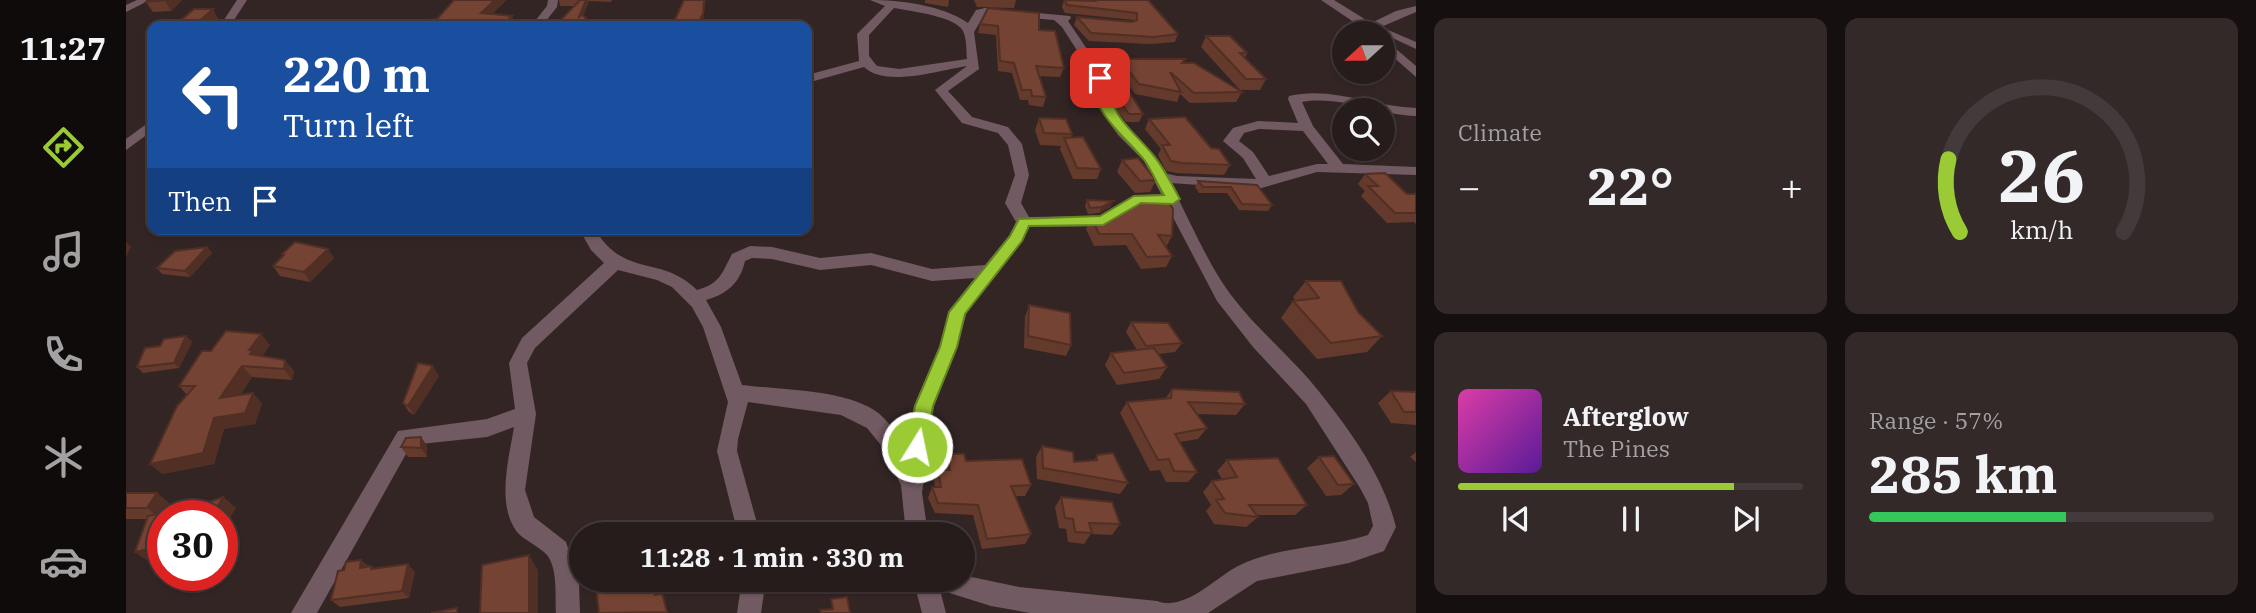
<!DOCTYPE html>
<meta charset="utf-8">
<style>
:root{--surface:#271c1c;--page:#332929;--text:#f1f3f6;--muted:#a4a1a3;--line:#433a3b;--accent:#9acb34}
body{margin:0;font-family:"IBM Plex Serif",serif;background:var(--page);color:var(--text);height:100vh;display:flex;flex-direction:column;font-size:26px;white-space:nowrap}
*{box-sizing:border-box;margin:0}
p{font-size:23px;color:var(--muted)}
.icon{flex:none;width:38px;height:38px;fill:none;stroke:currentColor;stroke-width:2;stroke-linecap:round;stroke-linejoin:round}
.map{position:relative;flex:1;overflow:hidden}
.sheet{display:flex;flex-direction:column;gap:18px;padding:18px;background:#150f0f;width:840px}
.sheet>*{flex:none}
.banner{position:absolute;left:21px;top:21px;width:665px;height:214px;border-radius:14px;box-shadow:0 2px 5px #0004,0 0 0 2px var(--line);background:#1a4fa0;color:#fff;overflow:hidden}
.needle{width:46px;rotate:249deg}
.tools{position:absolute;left:1206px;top:21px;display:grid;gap:14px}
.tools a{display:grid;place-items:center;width:63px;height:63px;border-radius:50%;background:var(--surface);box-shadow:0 2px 5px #0004,0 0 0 2px var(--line);font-size:35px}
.speed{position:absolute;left:21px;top:500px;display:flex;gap:14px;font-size:35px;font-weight:700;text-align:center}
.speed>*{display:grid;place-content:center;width:91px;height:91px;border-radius:50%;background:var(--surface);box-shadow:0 2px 5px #0004,0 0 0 2px var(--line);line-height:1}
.speed .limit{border:10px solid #d22;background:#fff;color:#111}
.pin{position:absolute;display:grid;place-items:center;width:60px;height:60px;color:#fff;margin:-30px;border-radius:14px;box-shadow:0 4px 10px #0006}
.me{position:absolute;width:77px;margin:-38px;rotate:10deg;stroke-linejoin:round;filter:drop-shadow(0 0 5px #0008)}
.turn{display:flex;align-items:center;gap:24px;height:147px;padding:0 21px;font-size:32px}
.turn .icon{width:91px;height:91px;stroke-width:2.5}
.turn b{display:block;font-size:49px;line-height:60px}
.then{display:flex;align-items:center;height:66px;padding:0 21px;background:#0003;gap:14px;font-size:26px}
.big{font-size:52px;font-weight:700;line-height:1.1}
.sheet .card{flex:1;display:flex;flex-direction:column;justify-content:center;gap:10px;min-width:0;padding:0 24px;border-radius:14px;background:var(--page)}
.sheet .dial{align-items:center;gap:0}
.dial svg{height:182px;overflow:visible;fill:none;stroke:var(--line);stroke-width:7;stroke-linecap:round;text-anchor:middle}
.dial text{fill:var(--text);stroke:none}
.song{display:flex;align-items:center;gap:21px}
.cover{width:84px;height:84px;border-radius:10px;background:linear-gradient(135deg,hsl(320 70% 55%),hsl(270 70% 35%))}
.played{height:7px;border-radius:4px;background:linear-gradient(90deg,var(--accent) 80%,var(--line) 80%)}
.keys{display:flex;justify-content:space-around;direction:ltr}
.heat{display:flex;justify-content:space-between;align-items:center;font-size:38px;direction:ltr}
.charge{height:10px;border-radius:5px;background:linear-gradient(90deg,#34c759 57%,var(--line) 0)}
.sheet .tiles{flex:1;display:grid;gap:18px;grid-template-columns:repeat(2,1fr)}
.trip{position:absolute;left:443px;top:522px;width:406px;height:70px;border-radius:35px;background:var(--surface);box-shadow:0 2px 5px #0004,0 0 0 2px var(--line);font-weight:700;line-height:70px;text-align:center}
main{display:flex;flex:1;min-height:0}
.dock{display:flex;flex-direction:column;width:126px;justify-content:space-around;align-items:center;background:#100b0b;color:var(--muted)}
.dock .icon{width:49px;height:49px}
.dock .selected{color:var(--accent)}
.dock b{font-size:32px;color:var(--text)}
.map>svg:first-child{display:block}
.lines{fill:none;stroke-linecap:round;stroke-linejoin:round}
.minor{fill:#725a62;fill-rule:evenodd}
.wall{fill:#643a2c}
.shaded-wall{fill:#512f24}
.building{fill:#744333;stroke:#512f24;stroke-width:2}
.route{fill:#9acb34;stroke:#648422;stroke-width:2}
</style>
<main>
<nav class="dock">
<b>11:27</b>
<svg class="icon selected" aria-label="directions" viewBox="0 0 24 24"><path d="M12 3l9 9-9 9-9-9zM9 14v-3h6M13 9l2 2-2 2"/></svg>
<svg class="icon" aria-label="music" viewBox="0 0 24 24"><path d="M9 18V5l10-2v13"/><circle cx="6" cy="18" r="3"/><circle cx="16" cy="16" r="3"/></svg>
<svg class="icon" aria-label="phone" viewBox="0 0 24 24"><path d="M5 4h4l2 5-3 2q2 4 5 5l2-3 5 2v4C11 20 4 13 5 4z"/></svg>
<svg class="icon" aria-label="climate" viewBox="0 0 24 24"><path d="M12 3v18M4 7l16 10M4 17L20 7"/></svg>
<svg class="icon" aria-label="car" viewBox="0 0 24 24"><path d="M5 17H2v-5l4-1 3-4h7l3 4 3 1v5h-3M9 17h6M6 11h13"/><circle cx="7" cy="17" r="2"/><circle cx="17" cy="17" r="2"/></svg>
</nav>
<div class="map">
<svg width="1290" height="613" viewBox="0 0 1290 613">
<rect width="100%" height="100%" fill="#342525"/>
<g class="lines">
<path class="minor" d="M11 0H24L0 12V5Z
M111 0H121L104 26H94Z
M422 0H432L431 7 416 26H405L421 6Z
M744 0C774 0 816 5 842 23L850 10 859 8 944 16 945 18 942 21 980 77 986 109 1002 129 1029 156 1038 173 1051 176 1130 179 1117 158 1097 141 1107 128 1132 121 1172 123 1162 99 1163 96C1207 86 1247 107 1290 108V116C1252 115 1215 95 1176 102L1187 126 1217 164 1290 167V175L1191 172 1132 189 1044 183C1063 218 1081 263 1105 295 1132 331 1168 359 1195 394 1226 433 1258 478 1270 527L1258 551 1223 563 1131 581 1082 613H904L865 606 814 590 820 613H796L787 579H836V575L893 587 1031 601C1058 612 1089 578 1112 566 1151 546 1201 548 1242 535L1247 526 1242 503 1234 488 1180 404 1127 347 1091 301 1040 204H1015L977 226 903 227 896 242 841 311 831 347 808 406 796 493 802 534H780L775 485 754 444 741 428 715 415 622 402 612 439 611 451 634 534H612L591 451 602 402 577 327 566 307 546 287 531 280 492 270 409 348 401 363 410 414 399 490 408 517 440 542 453 583 454 613H430C429 596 432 569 421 555 413 546 399 541 391 532 370 504 383 458 388 427L361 437 285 445 191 613H165L272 431 361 419 389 409 383 363 396 338 478 263 465 250 453 229H469C498 279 535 254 571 290 594 284 596 273 606 254L624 246 646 247 694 258 745 253 806 269 859 265 883 236 890 222 879 203 889 175 882 145 872 133 836 123 809 90 841 66C814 70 760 88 738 67L681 83V75L733 61 731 34 759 6ZM768 8C784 11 829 16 837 31 841 39 840 51 841 59L773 69 751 66 743 56V35ZM859 14 928 20 936 27 968 77 974 109 992 135 1018 161 1035 194 1007 196 974 216 903 217 895 203 903 175 896 144 882 127 846 117 822 91 853 69 848 32ZM1133 129 1177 131 1202 164H1191L1143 176 1127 152 1113 141 1118 133ZM626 258 646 259 694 270 745 265 806 281 849 278 824 309 813 347 788 406 781 453C772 438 763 419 748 410 714 389 655 390 616 385L595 327 580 300C601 294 614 283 619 261Z
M1195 0H1208L1245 23 1270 11 1290 6V12L1255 27 1290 42V49L1256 33H1244Z
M1256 37 1290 66V77L1256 47Z
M26 120V131L0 150V139Z
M616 579H640L635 613H611Z"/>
</g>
<path class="wall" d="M56 0 45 11 27 12 20 2Z
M328 0H380L366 14 389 25 387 26H304L301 20 311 19Z
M433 0H486L485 2 463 1 457 16 462 25 461 26H433L432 23 448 6H434Z
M799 0H823L822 7 799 3Z
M848 0H890L888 8 851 7Z
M938 0 963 1 962 0H1022L1052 34 1049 42 1024 44 963 41 948 25 951 17 1006 22 1008 20 939 13 936 7Z
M854 24 913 30 938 68 934 77 913 76 920 97 917 107 903 105 902 100H894L886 73 872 71 870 35 852 33Z
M1080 36 1121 53 1119 58 1140 79 1134 90H1114L1075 47Z
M994 59 1057 63 1116 92 1110 102 1064 103 1054 94 1051 102 1009 94 990 68Z
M987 75 1017 114 1013 122H1000L988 108 984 83Z
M913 118 946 134 945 138 975 169 971 179H947L934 149 935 146 914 145 909 130Z
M1023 119 1085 148 1104 165 1098 175 1051 173 1040 171 1032 155 1035 149 1019 129Z
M996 160 1030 180 1024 192 1009 193 991 172Z
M1239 174 1281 194H1290V224L1288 222 1261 223 1235 196 1239 191 1232 184Z
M1072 181 1131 185 1146 205 1142 211 1113 210 1101 193H1073L1069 187Z
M961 200 987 201 984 207 973 213 962 214 959 206Z
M965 217 1046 236 1040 247 1046 256 1040 267 1015 269 1000 245 968 246 960 229Z
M81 247 86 253 64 277 36 274 31 268Z
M156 254 208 258 184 282 154 276 147 266 157 256Z
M1180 281 1232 312 1256 336 1241 352 1191 359 1155 318 1167 301H1170L1167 297Z
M903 305 945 345 940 356 898 348 899 317Z
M1005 322 1056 343 1049 352 1032 354 1041 367 1033 379 991 385 979 365 985 353 1011 350 1000 332Z
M60 336 66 342 53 368 17 373 11 367 34 346Z
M144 345 136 356 168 371 166 380 126 377 114 395 127 393 136 404 129 424 98 429 88 464 36 474 24 464 61 395 53 386Z
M313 376 288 415 283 412 277 403Z
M1046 389 1119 404 1110 415 1070 414 1081 428 1072 439 1054 442 1071 472 1062 482H1040L1034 470 1024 471 994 413 1001 402 1039 399Z
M1265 391 1290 392V425L1265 423 1252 403Z
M295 437 301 446V457H282L275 447Z
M916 446 948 462 968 461 971 455 1002 483 994 494 911 479 910 457Z
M1290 452V462L1284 457Z
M821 454 905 485 899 496H889L905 534 899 544 856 549 847 515 809 513 802 498 806 487H809L808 481 812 470H818L817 465Z
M1193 457 1228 484 1215 495 1200 496 1181 468Z
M1101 460 1181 505 1169 515H1130L1132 517 1120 527 1088 524 1080 511 1085 505 1077 492 1086 481 1096 479 1091 471Z
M0 493H31L44 504 39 512 58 508 60 510 97 497 110 508 24 562 9 552 21 519H0Z
M935 497 994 524 986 535 965 534 958 544 942 542 940 529 933 528 929 507Z
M235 560 242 566H245L248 568 289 572 283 598 214 607 205 600 218 570Z"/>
<path class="shaded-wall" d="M39 0H56L45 11 39 1Z
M369 0H380L358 22 355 13Z
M460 0H463V1L454 24 453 17Z
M578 0H580L577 21 575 26H570Z
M87 9 93 20 86 26H68Z
M386 16 389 25 387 26H375Z
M460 18 462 25 461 26H454Z
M987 201 984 207 973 213 976 207Z
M0 242 5 247 0 257Z
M81 247 86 253 64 277 59 271Z
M202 249 208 258 184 282 178 272Z
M135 334 144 345 134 359 124 354 123 350Z
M60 336 66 342 53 368 48 363Z
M159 360 168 371 166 380 158 369Z
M116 366 126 377 105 409 94 398Z
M307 366 313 376 288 415 282 406Z
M127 393 136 404 129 424 98 429 88 464 36 474 24 464 88 418Z
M295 437 301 446V457L295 448Z
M31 493 44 504 35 519 21 508Z
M97 497 110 508 96 532V516H86Z
M37 546V559L24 562 9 552Z
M403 555 412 570V613H403Z
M235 560 243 567 234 568Z
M282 564 289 572 283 598 276 591Z"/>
<path class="building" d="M22 0H39L20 2Z
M328 0H369L355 13 386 16 375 26H332L335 24 301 20 311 19Z
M452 0H460L453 17 456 15 460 18 454 26H442L444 25 432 23 454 0Z
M558 0H578L577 14 570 26H546Z
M939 0 969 1 968 0H1022L1052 34 1028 37 965 33 951 17 1006 22 1011 20V13L941 5Z
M862 8 913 13V30L929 31 938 68 910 66 920 97 906 96 905 90H896L888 63 874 61 872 26 854 24Z
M68 9H87L68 26H48Z
M1080 36H1104L1121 53H1114L1140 79H1120Z
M994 59H1059L1056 63H1068L1116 92 1068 93 1044 72 1055 92 1013 84Z
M987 75H993L1017 114H1003L992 99Z
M1059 117 1085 148 1093 149 1104 165 1056 163 1045 161 1036 145H1044L1023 119Z
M913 118 940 119 946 134 918 133Z
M957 137 975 169 951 168 938 138Z
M1012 158 1030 180 1014 181 996 160Z
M1259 173 1281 194H1290V213H1269L1242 186H1252L1239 174Z
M1072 181 1131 185 1146 205 1116 204 1105 187H1077Z
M1039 195 1047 209 1046 236 1032 235 1046 256 1021 257 1006 234H973L965 217H984L1016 198Z
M961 200 987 201 976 207 964 208Z
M169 242 202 249 178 272 147 266 158 255 156 254Z
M81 247 59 271 31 268 49 251Z
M1180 281H1215L1232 312 1256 336 1205 343 1167 301 1193 298Z
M903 305 944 313 945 345 902 336Z
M1005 322 1042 323 1056 343 1020 346Z
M100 331 135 334 123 350H127L124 354 159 360 158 369 116 366 94 398 127 393 119 413 88 418 77 453 24 464 51 406 69 386H53L76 351H85Z
M60 336 48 363 11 367 19 348 34 346 38 339Z
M1028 348 1041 367 998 373 985 353Z
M292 363 307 366 282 406 277 403Z
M1046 389 1113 392 1119 404 1062 402 1081 428 1049 434 1071 472 1048 471 1043 459 1032 460 1001 402 1045 398Z
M1265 391 1290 392V412H1278Z
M295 437V448L275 447 280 438Z
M916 446 947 452 948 462 971 460V455L987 453 1002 483 917 468Z
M821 454H838L840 461 896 459 905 485 885 486 905 534 861 539 852 505 812 503 806 487H815L812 470H824Z
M1208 456 1228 484 1212 485 1193 457Z
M1152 458 1181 505H1123L1132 517 1099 513 1090 500 1098 499 1086 481 1111 477 1101 460Z
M0 493H31L21 508H0Z
M97 497 86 516H37V546L9 552 22 516 58 508 56 512Z
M935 497 986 502 994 524 963 523 966 533 949 532 947 519 939 518Z
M502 522 503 534H462V530Z
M403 555V613H354L356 565Z
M235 560 234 568 245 566V569L282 564 276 591 205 600 212 571 218 570 220 562Z
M469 579H525L529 595 536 593 541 612 473 613Z
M721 597 724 613H695L694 610 707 609 705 599Z
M331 608V613H305Z"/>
<path class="route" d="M970 75 979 78C990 125 1000 122 1028 156 1038 168 1046 185 1054 199L1047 204 1015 203 977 225 903 226 896 241 839 314 831 347 807 406 800 447 797 452H784L781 447 789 406 814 347 823 312 884 236 893 219 974 216 1008 196 1038 195C1031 184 1026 171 1019 161 1000 136 961 112 970 75Z"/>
</svg>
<div class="tools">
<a><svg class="needle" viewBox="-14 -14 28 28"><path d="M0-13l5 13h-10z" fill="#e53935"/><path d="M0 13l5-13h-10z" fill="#a4a1a3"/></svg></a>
<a><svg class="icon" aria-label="search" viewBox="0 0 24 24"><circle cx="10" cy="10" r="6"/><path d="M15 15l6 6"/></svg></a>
</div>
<div class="speed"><div class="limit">30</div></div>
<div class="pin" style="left:974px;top:78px;background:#d93025"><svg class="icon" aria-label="arrive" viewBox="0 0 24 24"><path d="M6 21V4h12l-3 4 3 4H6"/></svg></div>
<svg class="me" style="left:791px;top:447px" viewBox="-20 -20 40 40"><circle r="17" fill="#9acb34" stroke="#fff" stroke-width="3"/><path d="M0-11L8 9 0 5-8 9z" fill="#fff"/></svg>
<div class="trip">11:28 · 1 min · 330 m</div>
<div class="banner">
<div class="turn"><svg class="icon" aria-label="left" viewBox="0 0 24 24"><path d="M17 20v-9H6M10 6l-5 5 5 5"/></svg><div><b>220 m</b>Turn left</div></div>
<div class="then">Then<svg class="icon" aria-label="arrive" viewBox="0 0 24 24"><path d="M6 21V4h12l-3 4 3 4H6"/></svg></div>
</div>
</div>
<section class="sheet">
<div class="tiles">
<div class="card"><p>Climate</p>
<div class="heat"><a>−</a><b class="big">22°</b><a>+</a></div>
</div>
<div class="card dial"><svg viewBox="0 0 100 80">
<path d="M14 69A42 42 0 1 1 86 69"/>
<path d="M14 69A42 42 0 0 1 9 37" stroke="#9acb34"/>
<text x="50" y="56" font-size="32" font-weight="700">26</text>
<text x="50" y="72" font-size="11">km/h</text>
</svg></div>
<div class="card">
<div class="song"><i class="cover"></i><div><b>Afterglow</b><p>The Pines</p></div></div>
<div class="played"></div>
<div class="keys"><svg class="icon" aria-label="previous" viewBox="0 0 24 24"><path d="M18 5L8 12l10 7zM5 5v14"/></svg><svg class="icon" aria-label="pause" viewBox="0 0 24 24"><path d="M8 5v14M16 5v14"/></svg><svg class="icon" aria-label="next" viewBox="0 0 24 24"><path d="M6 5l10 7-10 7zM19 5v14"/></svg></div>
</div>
<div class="card"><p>Range · 57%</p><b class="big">285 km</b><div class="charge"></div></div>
</div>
</section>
</main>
